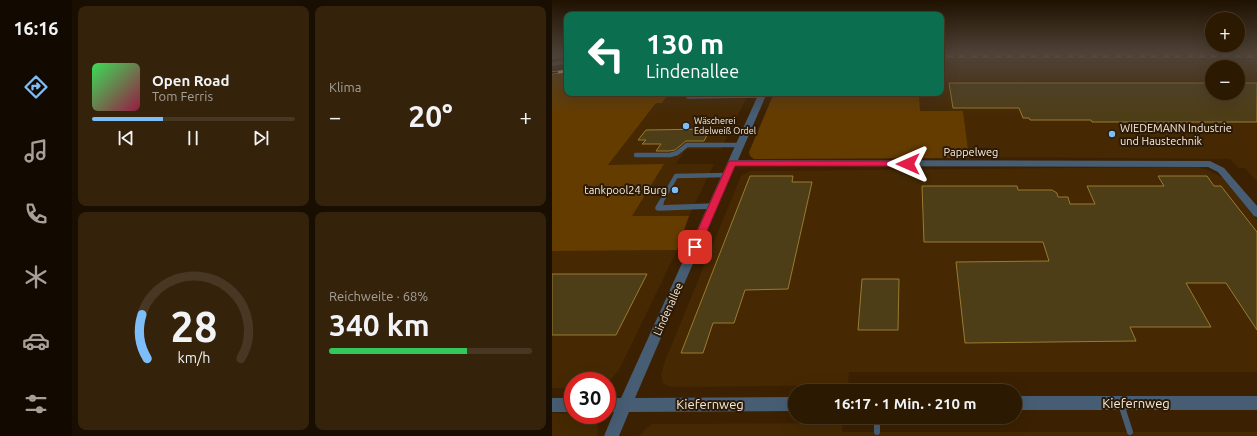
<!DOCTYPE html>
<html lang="de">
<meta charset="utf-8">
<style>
:root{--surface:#2c1901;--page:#34220b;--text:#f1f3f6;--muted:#a6a099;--line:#483823;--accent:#7dbef9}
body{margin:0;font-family:Ubuntu,sans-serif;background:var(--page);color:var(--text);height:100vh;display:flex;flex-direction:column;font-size:15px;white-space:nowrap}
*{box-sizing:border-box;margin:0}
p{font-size:13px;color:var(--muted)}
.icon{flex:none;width:22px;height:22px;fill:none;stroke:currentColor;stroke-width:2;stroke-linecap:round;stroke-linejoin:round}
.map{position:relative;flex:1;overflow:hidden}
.panel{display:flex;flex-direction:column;gap:6px;padding:6px;background:#180e01;width:480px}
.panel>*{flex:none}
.banner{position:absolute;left:12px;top:12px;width:380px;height:84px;border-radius:8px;box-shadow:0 4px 16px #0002,0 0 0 1px var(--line);background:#0b6e4f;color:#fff;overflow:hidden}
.controls{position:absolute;left:653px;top:12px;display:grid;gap:8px}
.controls a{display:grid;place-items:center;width:40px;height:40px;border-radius:50%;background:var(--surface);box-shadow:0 4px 16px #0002,0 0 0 1px var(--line);font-size:20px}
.speed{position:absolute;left:12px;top:372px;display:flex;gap:8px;font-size:20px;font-weight:700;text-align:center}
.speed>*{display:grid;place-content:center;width:52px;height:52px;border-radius:50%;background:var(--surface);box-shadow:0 4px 16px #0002,0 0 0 1px var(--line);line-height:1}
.speed .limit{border:6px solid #d22;background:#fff;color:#111}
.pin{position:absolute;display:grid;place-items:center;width:34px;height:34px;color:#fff;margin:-17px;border-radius:8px;box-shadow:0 2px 6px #0006}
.me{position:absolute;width:44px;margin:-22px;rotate:270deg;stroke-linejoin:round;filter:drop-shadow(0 0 3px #0008)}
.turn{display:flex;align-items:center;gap:14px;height:84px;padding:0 16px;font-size:18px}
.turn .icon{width:52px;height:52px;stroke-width:2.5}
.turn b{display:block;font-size:28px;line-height:34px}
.big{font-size:30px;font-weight:600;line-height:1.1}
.panel .tile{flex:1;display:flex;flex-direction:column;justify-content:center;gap:6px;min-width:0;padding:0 14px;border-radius:8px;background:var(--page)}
.panel .dial{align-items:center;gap:0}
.dial svg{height:104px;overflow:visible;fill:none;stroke:var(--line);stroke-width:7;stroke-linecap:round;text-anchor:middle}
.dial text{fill:var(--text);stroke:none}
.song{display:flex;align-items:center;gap:12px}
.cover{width:48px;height:48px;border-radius:6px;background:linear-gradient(135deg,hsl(130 70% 55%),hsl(340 70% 35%))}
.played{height:4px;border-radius:2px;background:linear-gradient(90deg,var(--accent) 35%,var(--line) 35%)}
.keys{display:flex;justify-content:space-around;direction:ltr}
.heat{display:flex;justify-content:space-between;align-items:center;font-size:22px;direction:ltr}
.charge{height:6px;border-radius:3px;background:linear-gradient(90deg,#34c759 68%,var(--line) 0)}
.panel .tiles{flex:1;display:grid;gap:6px;grid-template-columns:repeat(2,1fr)}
.trip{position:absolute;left:236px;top:384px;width:234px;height:40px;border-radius:20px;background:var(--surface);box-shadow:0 4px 16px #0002,0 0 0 1px var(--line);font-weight:600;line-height:40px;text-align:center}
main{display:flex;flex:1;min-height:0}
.tabs{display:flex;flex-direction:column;width:72px;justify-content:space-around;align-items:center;background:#120a00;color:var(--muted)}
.tabs .icon{width:28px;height:28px}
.tabs .current{color:var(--accent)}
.tabs b{font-size:18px;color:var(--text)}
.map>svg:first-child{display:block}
.built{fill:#462903;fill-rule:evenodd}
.green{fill:#653c00}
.building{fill:#4e3e17;stroke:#987b30}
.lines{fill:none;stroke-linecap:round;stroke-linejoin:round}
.lane-far3{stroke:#475d73;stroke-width:3.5}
.lane-far2{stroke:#475d73;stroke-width:4.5}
.lane-far1{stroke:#475d73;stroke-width:5.5}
.lane{stroke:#475d73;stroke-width:6}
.street{fill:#475d73;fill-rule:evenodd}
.rail-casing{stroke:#e1cebb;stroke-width:3}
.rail{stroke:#2a1a08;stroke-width:2;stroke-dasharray:6;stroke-linecap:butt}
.route{fill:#e11d48;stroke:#92132f}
.poi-dot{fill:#7dbef9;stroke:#2a1a08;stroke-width:1.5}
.labels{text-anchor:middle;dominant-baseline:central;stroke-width:4;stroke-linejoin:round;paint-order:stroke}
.far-poi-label{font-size:9px;fill:#fdebda;stroke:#2a1a08;text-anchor:start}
.poi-label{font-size:11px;fill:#fdebda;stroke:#2a1a08;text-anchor:start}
.street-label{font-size:11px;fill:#fdebda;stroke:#2a1a08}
.near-street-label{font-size:13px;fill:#fdebda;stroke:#2a1a08}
</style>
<main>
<nav class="tabs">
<b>16:16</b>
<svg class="icon current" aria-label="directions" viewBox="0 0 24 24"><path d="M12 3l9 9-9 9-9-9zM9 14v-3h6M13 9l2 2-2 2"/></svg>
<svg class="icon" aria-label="music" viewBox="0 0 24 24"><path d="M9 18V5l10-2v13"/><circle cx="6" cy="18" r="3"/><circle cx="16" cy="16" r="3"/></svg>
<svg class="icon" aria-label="phone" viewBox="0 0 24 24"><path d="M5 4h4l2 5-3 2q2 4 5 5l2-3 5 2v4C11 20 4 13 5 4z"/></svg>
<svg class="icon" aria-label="climate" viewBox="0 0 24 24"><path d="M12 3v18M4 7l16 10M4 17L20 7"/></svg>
<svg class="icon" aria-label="car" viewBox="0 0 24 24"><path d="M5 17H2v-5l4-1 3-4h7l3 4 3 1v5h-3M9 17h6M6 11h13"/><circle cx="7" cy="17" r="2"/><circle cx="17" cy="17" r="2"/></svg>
<svg class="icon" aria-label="filters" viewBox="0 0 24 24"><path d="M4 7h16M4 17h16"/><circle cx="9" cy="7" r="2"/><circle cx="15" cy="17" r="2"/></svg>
</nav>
<section class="panel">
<div class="tiles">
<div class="tile">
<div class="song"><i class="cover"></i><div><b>Open Road</b><p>Tom Ferris</p></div></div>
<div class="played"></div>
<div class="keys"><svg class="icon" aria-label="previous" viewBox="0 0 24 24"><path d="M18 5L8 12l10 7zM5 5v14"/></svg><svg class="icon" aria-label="pause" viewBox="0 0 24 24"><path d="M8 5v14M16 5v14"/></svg><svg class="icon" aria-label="next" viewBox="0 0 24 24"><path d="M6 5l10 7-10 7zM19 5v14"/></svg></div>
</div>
<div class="tile"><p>Klima</p>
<div class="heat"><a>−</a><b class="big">20°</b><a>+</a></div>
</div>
<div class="tile dial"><svg viewBox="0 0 100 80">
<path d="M14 69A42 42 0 1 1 86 69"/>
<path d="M14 69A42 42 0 0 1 10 35" stroke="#7dbef9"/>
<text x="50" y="56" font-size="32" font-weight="700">28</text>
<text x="50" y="72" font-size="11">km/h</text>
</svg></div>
<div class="tile"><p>Reichweite · 68%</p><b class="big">340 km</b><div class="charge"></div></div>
</div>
</section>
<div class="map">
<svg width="705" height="436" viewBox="0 0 705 436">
<rect width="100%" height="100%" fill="#3b2101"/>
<path class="built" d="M389 54H705V57H389Z
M389 59H705V182L693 168H687L678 159 417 157 411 111H368L367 93H389ZM660 67H686V93H660Z
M117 93H197L169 149H134L124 164H162L137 216H80L56 165 104 103 110 102Z
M645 167 658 171 671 178 705 220V372H297L296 385 118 387 111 383 109 374 113 361 189 176 197 171Z
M125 250 68 368 58 381 55 383V381H21V388H0V251Z
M0 413 39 415 45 422 46 427 45 436H0Z
M291 423 290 432H705V436H87L99 424Z"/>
<path class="green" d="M15 73V93H117L110 103H104L56 165 112 164 80 216H137L125 250 0 251V75Z
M222 93H367L368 111H411L417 157V158L202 159 198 156 197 152Z"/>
<path class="building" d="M397 83H660V93H686V83H705V122H540L539 120H478L477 118H471L467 108H401Z
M158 129 152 141H134L123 150 117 151H104L109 144H90L94 140H86L94 130Z
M198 176H241L240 182H260L236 289 193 290 182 323H161L151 353H129Z
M606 176H655L662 186H669L705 232V330L674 283H634L659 327H578L584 341 413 343 404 262 497 261 491 242H372L370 186H465L466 190H500L505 193 506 197H516L518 204H543L535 186H612Z
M0 274H95L64 335H0Z
M310 279H347L346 330H306Z"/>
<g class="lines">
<path class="lane-far3" d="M0 57 15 56
M0 64 15 62
M136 97 209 96"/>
<path class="lane-far2" d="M84 155H118L125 153 135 145H188
M108 204 124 176 175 175"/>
<path class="lane-far1" d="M109 203 106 208 161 206"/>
<path class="lane" d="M569 404 578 432
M325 417V432"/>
<path class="street" d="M207 93H215L186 160 658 161 672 168 705 206V217L702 216 666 172 656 167 183 166 83 398 243 397V411L77 412 67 436H52L62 412H55V398H69Z
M463 396H705V410H463Z
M0 398H21V412H0Z"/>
<g class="rail-casing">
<path id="rail" d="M389 56H705
M0 73 15 71"/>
</g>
<use href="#rail" class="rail"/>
</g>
<linearGradient id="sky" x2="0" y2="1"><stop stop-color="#201201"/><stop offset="0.47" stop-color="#4f4338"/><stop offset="1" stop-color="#4f4338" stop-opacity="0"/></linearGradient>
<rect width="705" height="115" fill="url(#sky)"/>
<path class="route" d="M177 161H356L360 164 356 166H183L148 247 146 250H140L138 247Z"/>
<g class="poi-dot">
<circle cx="134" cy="126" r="4"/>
<circle cx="560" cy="134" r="4"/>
<circle cx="123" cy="190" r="4"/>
</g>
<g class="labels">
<g class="far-poi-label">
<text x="142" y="121">Wäscherei<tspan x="142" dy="10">Edelweiß Ordel</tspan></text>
</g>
<g class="poi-label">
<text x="568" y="128">WIEDEMANN Industrie<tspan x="568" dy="13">und Haustechnik</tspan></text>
<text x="115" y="190" text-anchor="end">tankpool24 Burg</text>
</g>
<g class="street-label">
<text x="419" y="152">Pappelweg</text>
<text transform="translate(116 309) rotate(-66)">Lindenallee</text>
</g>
<g class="near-street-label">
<text x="584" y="403">Kiefernweg</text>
<text x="158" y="404">Kiefernweg</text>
</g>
</g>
</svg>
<div class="controls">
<a>+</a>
<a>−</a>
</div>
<div class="speed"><div class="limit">30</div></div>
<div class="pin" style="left:143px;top:247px;background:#d93025"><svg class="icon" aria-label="arrive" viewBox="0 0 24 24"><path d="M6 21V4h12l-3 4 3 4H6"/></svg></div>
<svg class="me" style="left:356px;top:164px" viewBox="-20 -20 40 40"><path d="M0-17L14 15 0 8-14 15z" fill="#e11d48" stroke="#fff" stroke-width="4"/></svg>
<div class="trip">16:17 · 1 Min. · 210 m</div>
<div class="banner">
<div class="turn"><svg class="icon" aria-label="left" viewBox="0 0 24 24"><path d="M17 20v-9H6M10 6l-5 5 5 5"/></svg><div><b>130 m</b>Lindenallee</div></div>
</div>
</div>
</main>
